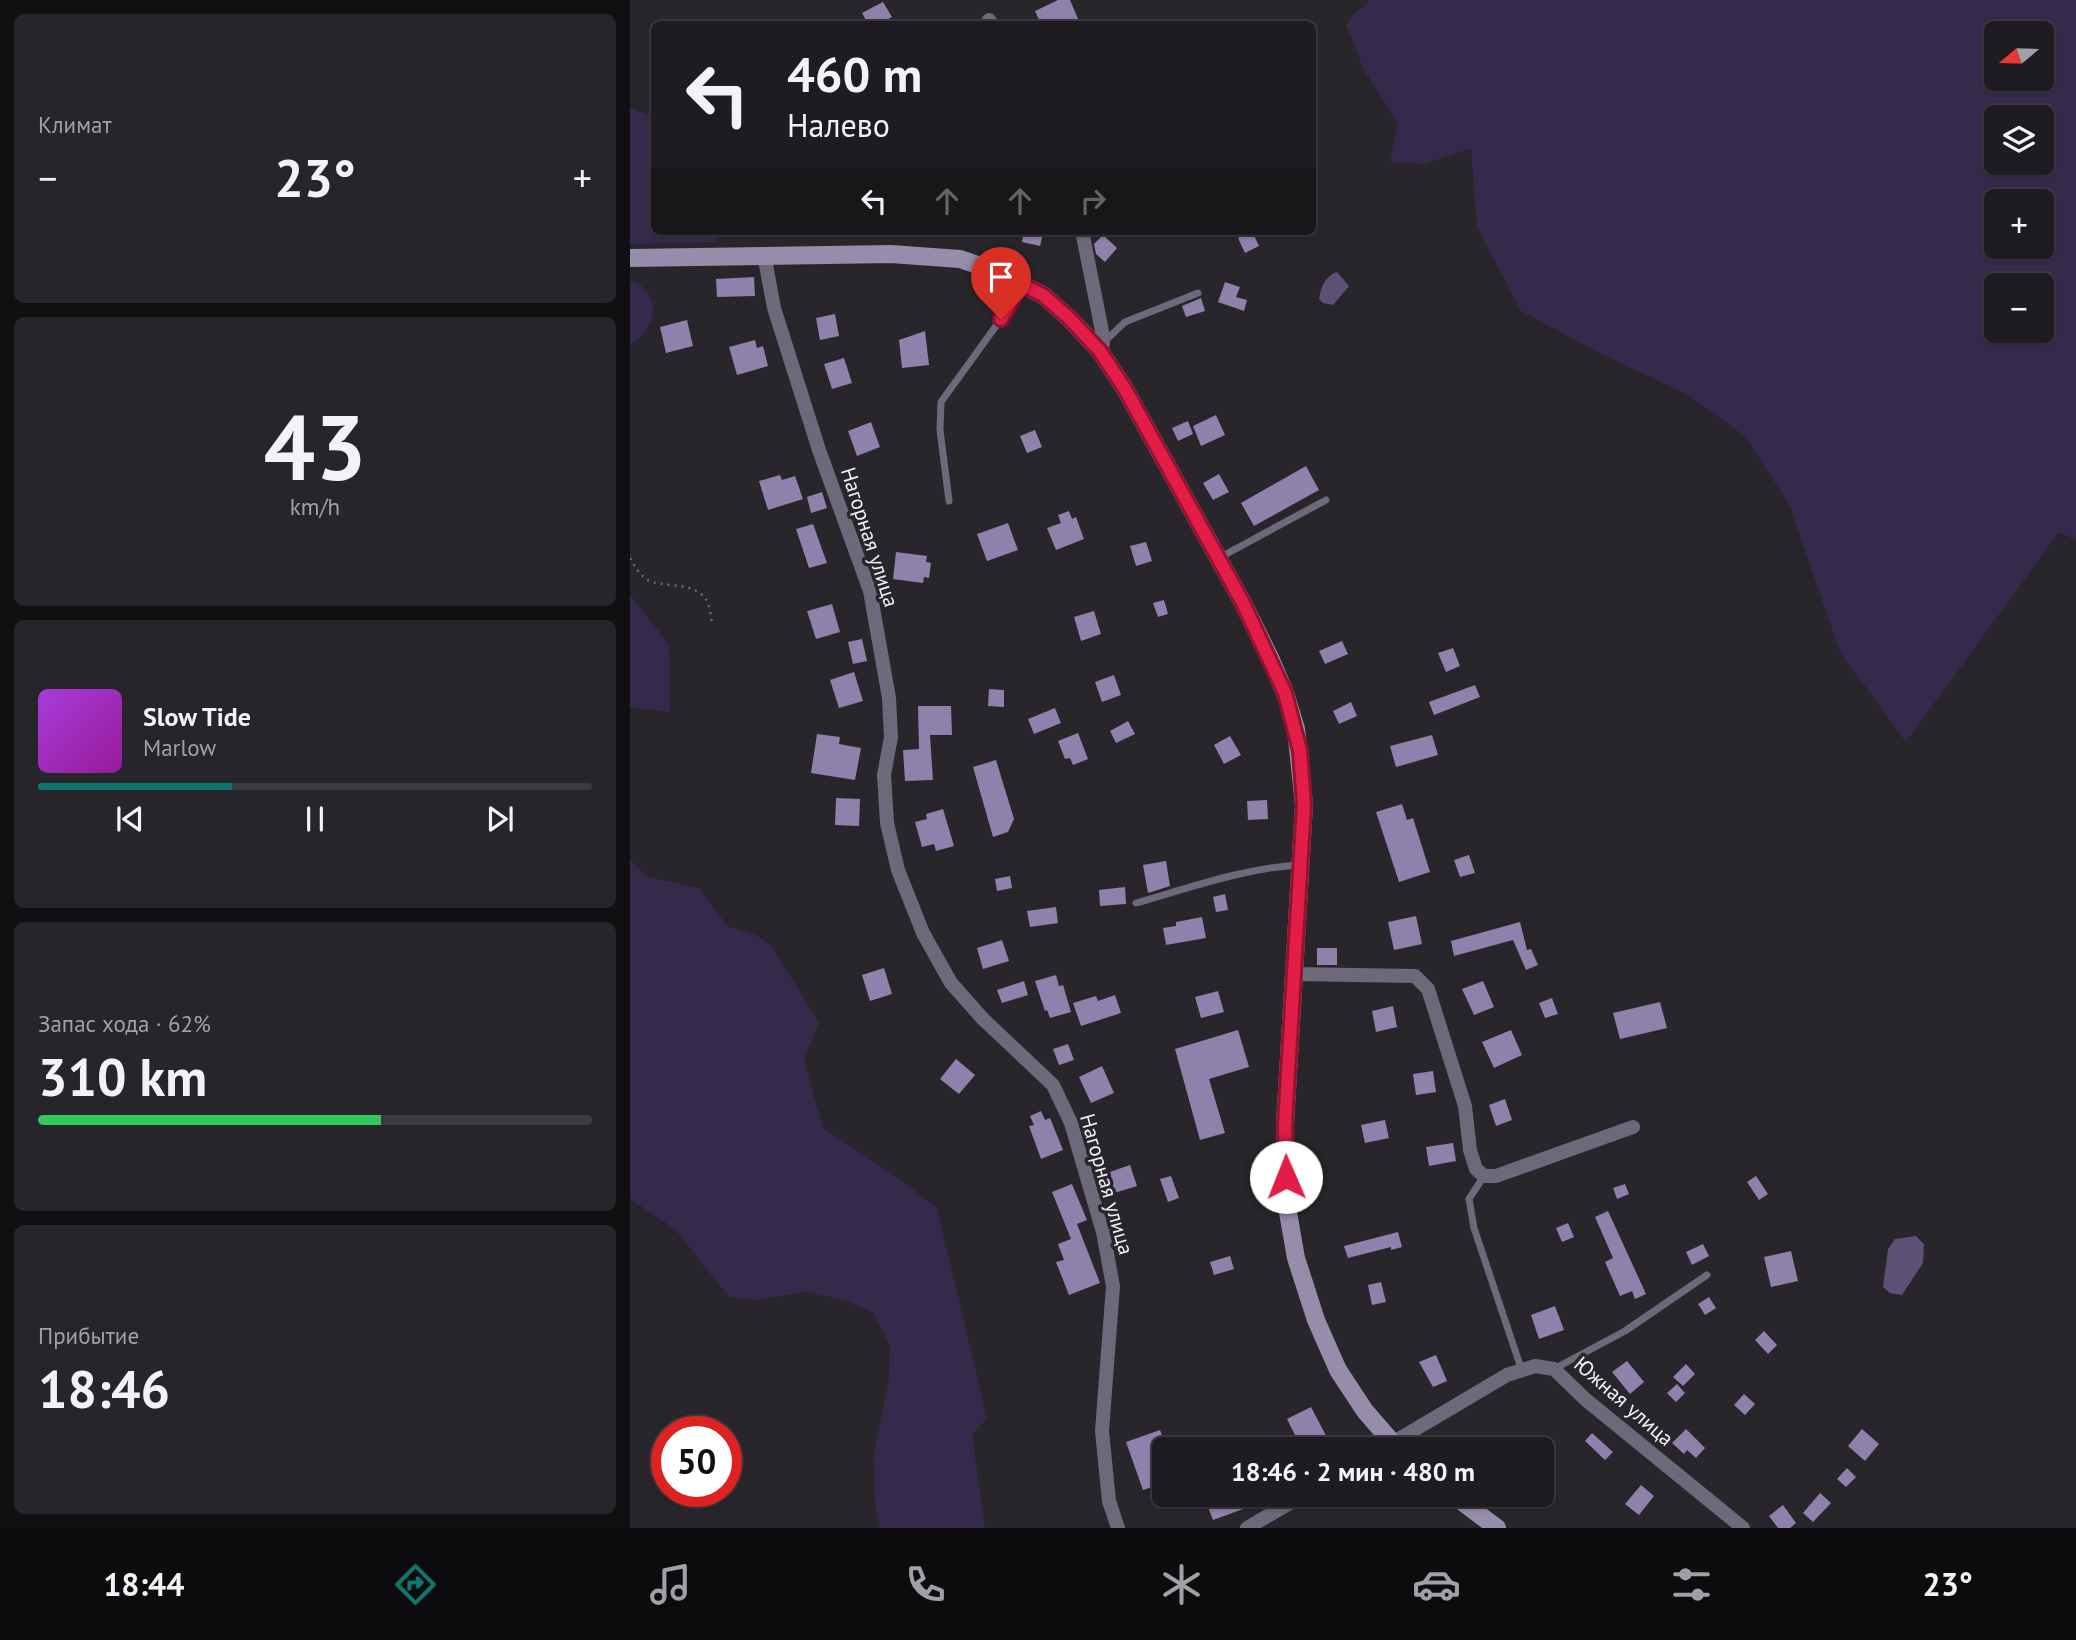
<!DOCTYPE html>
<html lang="ru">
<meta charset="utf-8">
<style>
:root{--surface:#1e1c20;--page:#262529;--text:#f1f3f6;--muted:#a1a1a5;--line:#3c3a3e;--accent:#0f766e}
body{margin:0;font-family:"PT Sans",sans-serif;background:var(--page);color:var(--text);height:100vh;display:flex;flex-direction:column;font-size:26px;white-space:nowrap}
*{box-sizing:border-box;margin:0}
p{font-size:23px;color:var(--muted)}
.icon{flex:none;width:38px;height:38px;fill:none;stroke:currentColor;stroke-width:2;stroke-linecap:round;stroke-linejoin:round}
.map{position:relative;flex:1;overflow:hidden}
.drawer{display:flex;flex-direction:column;gap:14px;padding:14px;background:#100f12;width:630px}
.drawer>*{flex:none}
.top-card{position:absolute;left:21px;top:21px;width:665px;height:214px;border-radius:10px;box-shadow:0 2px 5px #0004,0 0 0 2px var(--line);background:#1e1c20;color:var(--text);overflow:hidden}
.needle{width:46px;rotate:251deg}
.buttons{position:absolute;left:1354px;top:21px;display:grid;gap:14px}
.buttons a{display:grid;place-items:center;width:70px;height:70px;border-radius:10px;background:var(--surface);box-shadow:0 2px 5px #0004,0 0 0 2px var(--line);font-size:35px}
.speed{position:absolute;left:21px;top:1416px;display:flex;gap:14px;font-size:35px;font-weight:700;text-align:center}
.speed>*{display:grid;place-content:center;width:91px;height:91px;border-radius:50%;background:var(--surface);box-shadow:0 2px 5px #0004,0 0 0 2px var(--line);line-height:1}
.speed .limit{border:10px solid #d22;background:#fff;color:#111}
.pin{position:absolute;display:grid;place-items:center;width:60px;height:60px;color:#fff;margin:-72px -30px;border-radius:50% 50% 50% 0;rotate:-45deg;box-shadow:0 0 7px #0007}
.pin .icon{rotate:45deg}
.me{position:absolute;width:77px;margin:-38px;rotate:359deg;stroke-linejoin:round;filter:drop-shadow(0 0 5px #0008)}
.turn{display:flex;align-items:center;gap:24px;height:147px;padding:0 21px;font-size:32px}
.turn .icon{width:91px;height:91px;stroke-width:2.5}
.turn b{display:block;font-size:49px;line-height:60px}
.lanes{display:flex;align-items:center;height:66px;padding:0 21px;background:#0003;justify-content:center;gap:35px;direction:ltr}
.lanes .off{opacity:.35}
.big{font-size:52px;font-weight:600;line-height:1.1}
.drawer .widget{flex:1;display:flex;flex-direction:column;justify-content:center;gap:10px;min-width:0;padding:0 24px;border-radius:10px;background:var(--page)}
.drawer .dial{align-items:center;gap:0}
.dial b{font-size:91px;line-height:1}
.song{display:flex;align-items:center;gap:21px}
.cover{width:84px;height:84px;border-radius:10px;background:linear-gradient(135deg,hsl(280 70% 55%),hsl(300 70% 35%))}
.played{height:7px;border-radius:4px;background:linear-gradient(90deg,var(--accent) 35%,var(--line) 35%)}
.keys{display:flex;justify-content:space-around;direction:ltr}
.heat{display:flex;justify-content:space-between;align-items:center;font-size:38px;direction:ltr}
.charge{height:10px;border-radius:5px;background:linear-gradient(90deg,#34c759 62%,var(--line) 0)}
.trip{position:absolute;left:522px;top:1437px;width:402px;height:70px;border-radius:10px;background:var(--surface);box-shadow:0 2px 5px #0004,0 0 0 2px var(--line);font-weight:600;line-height:70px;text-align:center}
.dock{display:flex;height:112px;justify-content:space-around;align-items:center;background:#0c0b0d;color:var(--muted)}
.dock .icon{width:49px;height:49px}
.dock .active{color:var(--accent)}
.dock b{font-size:32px;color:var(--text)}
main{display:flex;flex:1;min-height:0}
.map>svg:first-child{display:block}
.green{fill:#352a4c;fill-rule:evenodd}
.water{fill:#5d5077}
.building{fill:#8e81ab}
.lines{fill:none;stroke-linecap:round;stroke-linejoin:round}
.path{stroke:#6d6b70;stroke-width:2.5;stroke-dasharray:2 5;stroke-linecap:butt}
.service{stroke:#6d687a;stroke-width:7}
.minor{stroke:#6d687a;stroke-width:14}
.secondary{stroke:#958da9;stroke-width:18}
.route-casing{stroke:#92132f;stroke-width:18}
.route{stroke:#e11d48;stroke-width:12}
.labels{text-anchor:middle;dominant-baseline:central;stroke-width:7;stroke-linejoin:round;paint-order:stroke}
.street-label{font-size:21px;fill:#f1f0f3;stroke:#28262b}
</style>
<main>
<section class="drawer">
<div class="widget"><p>Климат</p>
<div class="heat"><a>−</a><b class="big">23°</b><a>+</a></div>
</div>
<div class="widget dial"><b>43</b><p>km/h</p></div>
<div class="widget">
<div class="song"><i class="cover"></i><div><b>Slow Tide</b><p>Marlow</p></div></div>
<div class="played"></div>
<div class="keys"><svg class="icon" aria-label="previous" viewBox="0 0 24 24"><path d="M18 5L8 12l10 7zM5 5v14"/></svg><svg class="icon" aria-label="pause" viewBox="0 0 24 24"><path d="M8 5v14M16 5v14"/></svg><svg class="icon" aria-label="next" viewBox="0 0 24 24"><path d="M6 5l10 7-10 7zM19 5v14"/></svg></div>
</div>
<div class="widget"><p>Запас хода · 62%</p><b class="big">310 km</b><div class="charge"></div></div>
<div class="widget"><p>Прибытие</p><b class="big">18:46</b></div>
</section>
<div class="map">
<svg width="1446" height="1528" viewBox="0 0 1446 1528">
<rect width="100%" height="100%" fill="#28262b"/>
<path class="green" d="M738 0H1446V540L1429 532 1276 742 1210 652 1159 504 1116 437 1058 395 964 350 891 311 847 227 841 148 793 164 760 162 768 123 734 70 716 25 724 14 739 2ZM1412 33V79H1367V33ZM1412 117V163H1367V117ZM1367 201H1412V247H1367ZM1412 285V331H1367V285Z
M0 108 24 116V231H91L85 242 0 244Z
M0 282H7C11 286 17 291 19 295 30 314 16 336 0 345Z
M0 595 39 645 40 712 0 707Z
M0 860 17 877 69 888 97 926 126 935 141 946 189 1022 174 1060 193 1128 261 1173 307 1208 357 1418 342 1435 355 1528H250L245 1504 244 1453 259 1379 260 1345 243 1312 219 1302 177 1291 129 1300 99 1297 45 1229 0 1199Z"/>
<path class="water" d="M707 272 719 286 703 305 693 303 689 299C691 287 695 276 707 272Z
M1286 1236 1294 1244 1293 1263 1272 1295 1260 1293 1253 1287 1258 1249 1265 1239Z"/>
<path class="building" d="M428 0H440L449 21 442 24H411L405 11Z
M253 2 262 17 248 24H238L232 13Z
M394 231 413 234 410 246 392 242Z
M622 231 629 246 615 253 608 238Z
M473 235 487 248 475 262 466 254 464 244Z
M124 277 125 296 87 297 86 279Z
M595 282 610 287 606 297 617 300 614 311 588 302Z
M571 298 575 311 556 317 552 306Z
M205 314 209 336 190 340 186 318Z
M57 320 63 346 36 353 30 327Z
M295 331 299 365 272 368 269 340Z
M125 340 127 348 133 346 138 366 107 375 99 347Z
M214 358 222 383 202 389 194 364Z
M586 415 595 435 571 446 563 426Z
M558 421 563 434 548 441 542 428Z
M241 422 250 447 227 456 218 431Z
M405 430 412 447 397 453 390 436Z
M676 466 689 490 624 526 611 503Z
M589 474 599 492 583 500 573 483Z
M150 475 152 480 165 476 173 499 138 510 129 481Z
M192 492 197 508 181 513 177 497Z
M439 511 442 519 446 517 454 539 426 550 417 528 431 523 428 515Z
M378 523 388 550 357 561 347 534Z
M183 524 197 563 179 568 166 529Z
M516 542 522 561 506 566 500 546Z
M266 552 297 556 296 562 301 563 299 578 294 577 293 583 263 579Z
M534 600 538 614 528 617 523 603Z
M202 604 210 632 186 639 177 611Z
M464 611 471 634 451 641 444 617Z
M232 639 237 661 223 664 218 642Z
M712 641 718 654 695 664 689 651Z
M823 648 830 666 816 672 808 653Z
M224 672 233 701 209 708 200 680Z
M484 675 491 695 472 702 465 682Z
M845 685 850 697 804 715 799 702Z
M359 689 374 690V707L358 706Z
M721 702 727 716 709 724 703 711Z
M288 706H321L322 735H300L303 780 275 781 273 750 289 749Z
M425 708 431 723 404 734 398 719Z
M498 721 505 734 486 743 480 731Z
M448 733 458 759 443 765 440 758 435 759 428 741Z
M187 734 210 737 209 744 231 748 225 780 181 773Z
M802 735 808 755 766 767 760 746Z
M600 736 611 755 594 764 584 745Z
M366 760 384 819 378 832 363 837 343 767Z
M206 798 230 799 229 826 205 825Z
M637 800 638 819 618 820 617 801Z
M772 804 777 820 783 818 800 872 769 882 746 812Z
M313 809 324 846 306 851 304 844 292 847 285 822 297 819 296 814Z
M839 855 845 873 830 877 824 860Z
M536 861 540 886 518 893 513 865Z
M380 876 382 888 367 891 365 879Z
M495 887 496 904 470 906 469 890Z
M595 894 598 910 586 912 583 897Z
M426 907 428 923 400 927 397 911Z
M786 916 792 944 764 950 758 922Z
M572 917 576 938 536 945 533 928 546 926V922Z
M890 922 897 950 901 949 908 965 896 970 883 940 824 956 821 941Z
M372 940 379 961 353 969 347 948Z
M687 948H707V965H687Z
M254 968 262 994 240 1001 232 975Z
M426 975 429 986 433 985 441 1012 420 1018 417 1010 415 1011 405 981Z
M394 981 398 995 372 1003 367 990Z
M853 981 864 1007 844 1015 832 989Z
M588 991 594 1012 571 1018 565 997Z
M485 995 491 1013 451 1026 443 1003 466 996 468 1001Z
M922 998 928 1014 915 1018 909 1003Z
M1030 1002 1037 1028 990 1039 983 1013Z
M763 1006 767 1027 746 1032 742 1011Z
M608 1030 619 1067 579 1079 595 1133 570 1140 545 1049Z
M881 1030 892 1055 864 1068 852 1042Z
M438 1044 444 1060 429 1065 423 1049Z
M326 1059 345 1075 329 1094 310 1079Z
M472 1066 484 1093 461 1103 449 1077Z
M803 1071 806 1092 786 1095 783 1074Z
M875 1099 882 1120 866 1126 859 1105Z
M411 1111 415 1120 420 1118 433 1150 411 1159 399 1126 404 1125 400 1116Z
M755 1120 759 1138 735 1143 731 1125Z
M823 1143 826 1161 799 1166 796 1147Z
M500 1165 507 1186 484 1193 477 1173Z
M541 1176 549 1198 538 1202 530 1179Z
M1126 1176 1138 1194 1129 1200 1117 1182Z
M442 1184 457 1220 447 1224 470 1283 439 1295 426 1262 434 1260 428 1244 441 1239 422 1192Z
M995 1184 999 1194 987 1199 983 1188Z
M978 1211 1016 1294 1005 1299 1002 1291 990 1296 975 1262 983 1258 965 1217Z
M938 1223 944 1237 932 1242 926 1228Z
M768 1232 772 1247 761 1250V1247L718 1258 714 1246Z
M1073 1244 1079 1256 1062 1265 1056 1252Z
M1161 1251 1168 1281 1141 1287 1134 1257Z
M600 1256 604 1269 584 1275 580 1262Z
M751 1282 756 1302 742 1305 738 1285Z
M1079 1297 1086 1308 1075 1315 1068 1304Z
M925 1306 934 1330 909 1339 901 1315Z
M1134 1331 1147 1345 1138 1354 1125 1340Z
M806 1355 817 1381 803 1387 789 1362Z
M997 1361 1014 1382 1000 1394 982 1372Z
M1056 1364 1065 1374 1053 1386 1043 1377Z
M1047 1384 1055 1393 1046 1402 1037 1393Z
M1114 1394 1125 1404 1115 1415 1104 1405Z
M681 1407 703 1449H672L657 1419Z
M1056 1429 1075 1448 1066 1458 1057 1450 1054 1454 1042 1443Z
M1232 1429 1249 1444 1235 1461 1218 1446Z
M530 1430 537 1449 525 1455 534 1483 513 1490 496 1442Z
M962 1433 983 1452 975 1460 955 1441Z
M1217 1468 1226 1477 1216 1487 1207 1479Z
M1011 1485 1024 1496 1009 1515 995 1504Z
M1190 1493 1201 1503 1183 1522 1173 1513Z
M573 1494H611L616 1508 583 1520Z
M1153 1505 1166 1523 1160 1528H1148L1139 1516Z"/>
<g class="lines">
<path class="path" d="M0 558C5 567 9 574 18 580 31 588 62 581 75 598 80 604 81 617 82 625"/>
<path class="service" d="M473 343 495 322 568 293
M319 501 310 430 311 402 371 319 391 284
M589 558 696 500
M506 903C559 888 614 868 669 865
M854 1176 839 1199 844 1228 892 1371
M924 1369 995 1331 1077 1275"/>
<path class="minor" d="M359 20 362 24
M452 231 472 331 473 343 470 351
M134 254 144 308 189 450 240 591 259 698 261 737 254 775 257 823 268 870 293 933 321 983 353 1019 423 1085 441 1123 473 1232 483 1286 472 1431 479 1501 488 1528
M663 974 785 976 798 989 835 1106 840 1150 846 1169 854 1176H866L1003 1127
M752 1449 877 1375 905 1366 924 1369 955 1399 1113 1528
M617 1528 675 1494"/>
<path class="secondary" d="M0 258 261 254 330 259 365 271 413 295 439 318 470 351 495 389 613 603 641 660 655 693 666 729 674 805 655 1124 656 1201 666 1258 686 1320 708 1370 735 1411 768 1449
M822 1494 867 1528"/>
</g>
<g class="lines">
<g class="route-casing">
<path id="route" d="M371 319 391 284 413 295 439 318 470 351 495 389 613 603 655 693 670 751 674 805 655 1124 656 1177"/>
</g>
<use href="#route" class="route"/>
</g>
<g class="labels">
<g class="street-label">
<text transform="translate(240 537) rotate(72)">Нагорная улица</text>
<text transform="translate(477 1184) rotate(74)">Нагорная улица</text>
<text transform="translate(994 1401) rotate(41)">Южная улица</text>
</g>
</g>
</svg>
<div class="buttons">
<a><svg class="needle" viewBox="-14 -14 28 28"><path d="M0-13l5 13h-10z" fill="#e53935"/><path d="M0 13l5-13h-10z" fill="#a1a1a5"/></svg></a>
<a><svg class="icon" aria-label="layers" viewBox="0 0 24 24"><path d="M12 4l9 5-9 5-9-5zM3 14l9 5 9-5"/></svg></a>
<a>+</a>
<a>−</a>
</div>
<div class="speed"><div class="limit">50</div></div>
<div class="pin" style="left:371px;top:319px;background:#d93025"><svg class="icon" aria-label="arrive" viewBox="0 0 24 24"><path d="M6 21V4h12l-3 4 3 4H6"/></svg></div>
<svg class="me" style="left:656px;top:1177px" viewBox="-20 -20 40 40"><circle r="19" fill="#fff"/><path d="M0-13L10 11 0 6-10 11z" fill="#e11d48"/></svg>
<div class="trip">18:46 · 2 мин · 480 m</div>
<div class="top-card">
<div class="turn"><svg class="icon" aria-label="left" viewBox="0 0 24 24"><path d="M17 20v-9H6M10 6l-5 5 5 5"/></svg><div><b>460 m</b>Налево</div></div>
<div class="lanes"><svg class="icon" aria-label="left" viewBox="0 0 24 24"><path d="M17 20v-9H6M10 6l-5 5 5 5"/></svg><svg class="icon off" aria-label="ahead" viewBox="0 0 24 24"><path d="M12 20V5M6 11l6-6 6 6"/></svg><svg class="icon off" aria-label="ahead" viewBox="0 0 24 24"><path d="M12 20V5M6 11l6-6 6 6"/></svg><svg class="icon off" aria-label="right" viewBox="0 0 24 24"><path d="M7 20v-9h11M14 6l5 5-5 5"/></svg></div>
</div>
</div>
</main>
<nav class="dock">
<b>18:44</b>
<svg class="icon active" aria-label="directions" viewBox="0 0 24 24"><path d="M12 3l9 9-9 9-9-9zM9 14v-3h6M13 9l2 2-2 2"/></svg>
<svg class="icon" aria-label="music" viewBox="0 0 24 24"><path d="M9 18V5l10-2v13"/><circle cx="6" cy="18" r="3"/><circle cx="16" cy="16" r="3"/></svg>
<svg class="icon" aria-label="phone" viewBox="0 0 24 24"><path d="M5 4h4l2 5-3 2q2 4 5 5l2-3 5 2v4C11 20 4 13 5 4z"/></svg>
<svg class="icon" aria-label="climate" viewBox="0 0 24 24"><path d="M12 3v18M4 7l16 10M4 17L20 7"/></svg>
<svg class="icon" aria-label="car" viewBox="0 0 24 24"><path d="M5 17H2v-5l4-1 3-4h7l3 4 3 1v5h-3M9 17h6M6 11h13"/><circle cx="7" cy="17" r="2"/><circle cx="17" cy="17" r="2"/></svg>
<svg class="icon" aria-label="filters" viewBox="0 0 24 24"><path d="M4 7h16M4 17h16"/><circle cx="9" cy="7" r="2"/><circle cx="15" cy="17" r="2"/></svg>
<b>23°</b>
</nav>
